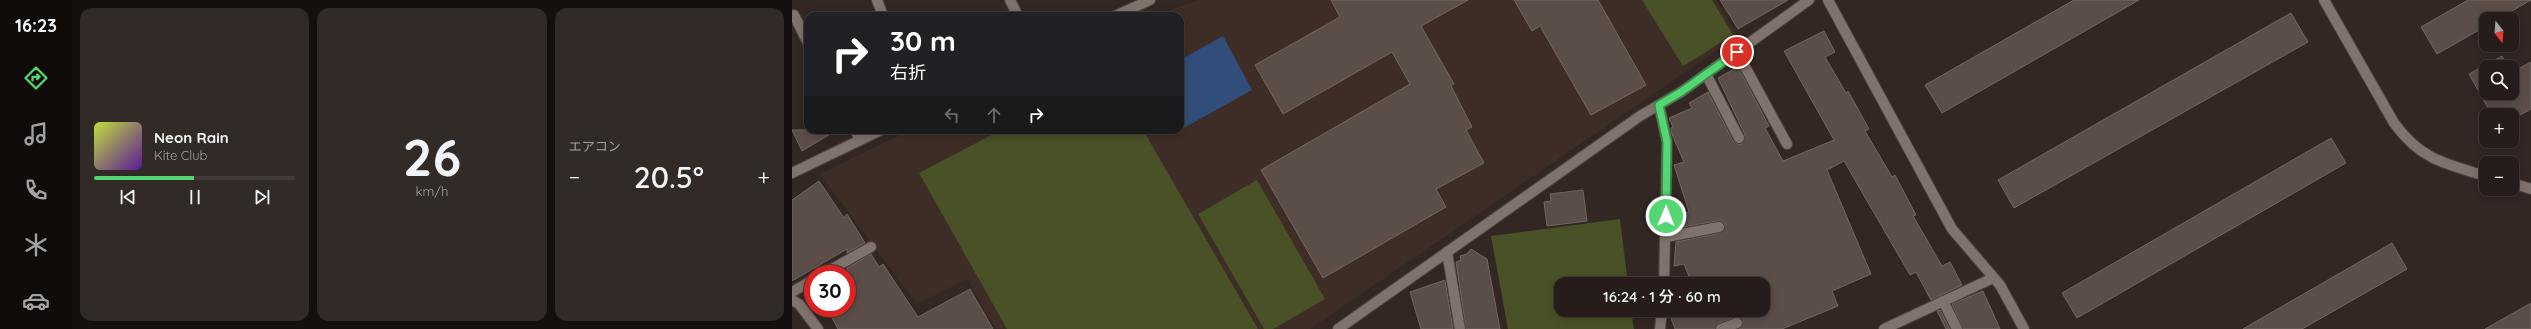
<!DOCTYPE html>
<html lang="ja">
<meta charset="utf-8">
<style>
:root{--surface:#261d1a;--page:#322a27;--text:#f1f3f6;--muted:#a4a2a2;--line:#423b39;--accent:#54d672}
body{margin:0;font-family:Quicksand,"Noto Sans JP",sans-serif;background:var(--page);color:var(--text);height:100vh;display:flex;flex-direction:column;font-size:15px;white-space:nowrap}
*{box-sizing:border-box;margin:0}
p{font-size:13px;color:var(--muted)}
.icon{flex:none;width:22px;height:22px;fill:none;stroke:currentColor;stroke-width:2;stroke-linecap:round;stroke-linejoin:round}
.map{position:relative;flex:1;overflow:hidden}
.drawer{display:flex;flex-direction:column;gap:8px;padding:8px;background:#15100e;width:720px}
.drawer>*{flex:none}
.top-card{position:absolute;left:12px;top:12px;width:380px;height:122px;border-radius:12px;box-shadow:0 2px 10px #0003,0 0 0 1px var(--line);background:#202124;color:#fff;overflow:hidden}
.needle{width:26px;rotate:163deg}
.controls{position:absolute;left:1687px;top:12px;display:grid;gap:8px}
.controls a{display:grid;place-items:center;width:40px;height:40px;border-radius:8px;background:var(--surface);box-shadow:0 2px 10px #0003,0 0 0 1px var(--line);font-size:20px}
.speed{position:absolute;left:12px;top:265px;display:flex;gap:8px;font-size:20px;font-weight:700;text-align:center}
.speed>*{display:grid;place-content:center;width:52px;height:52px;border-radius:50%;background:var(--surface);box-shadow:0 2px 10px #0003,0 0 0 1px var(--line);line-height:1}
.speed .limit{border:6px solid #d22;background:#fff;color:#111}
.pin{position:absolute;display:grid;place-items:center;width:34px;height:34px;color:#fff;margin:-17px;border:2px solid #fff;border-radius:50%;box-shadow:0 1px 4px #0007}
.me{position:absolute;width:44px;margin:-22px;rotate:1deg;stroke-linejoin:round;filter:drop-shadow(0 0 3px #0008)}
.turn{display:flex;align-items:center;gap:14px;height:84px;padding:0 20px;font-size:18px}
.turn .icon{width:52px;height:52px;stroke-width:2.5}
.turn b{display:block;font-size:28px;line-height:34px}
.lanes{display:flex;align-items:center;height:38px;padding:0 20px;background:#0003;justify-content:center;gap:20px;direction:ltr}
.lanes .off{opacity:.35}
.big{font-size:30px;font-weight:600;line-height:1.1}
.drawer .widget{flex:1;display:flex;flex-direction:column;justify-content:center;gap:6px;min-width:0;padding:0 14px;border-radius:12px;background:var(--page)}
.drawer .dial{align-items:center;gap:0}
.dial b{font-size:52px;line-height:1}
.song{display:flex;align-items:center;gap:12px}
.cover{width:48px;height:48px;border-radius:6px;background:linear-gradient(135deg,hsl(70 70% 55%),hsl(270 70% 35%))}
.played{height:4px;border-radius:2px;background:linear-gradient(90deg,var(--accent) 50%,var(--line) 50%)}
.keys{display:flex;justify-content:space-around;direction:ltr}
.heat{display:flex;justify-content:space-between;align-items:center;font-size:22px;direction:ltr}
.drawer .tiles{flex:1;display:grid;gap:8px;grid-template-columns:repeat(3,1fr)}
.trip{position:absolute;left:762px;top:277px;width:216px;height:40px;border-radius:12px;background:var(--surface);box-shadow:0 2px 10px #0003,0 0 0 1px var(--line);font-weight:600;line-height:40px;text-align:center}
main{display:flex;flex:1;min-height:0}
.dock{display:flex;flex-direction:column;width:72px;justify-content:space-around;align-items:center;background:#0f0c0a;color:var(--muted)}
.dock .icon{width:28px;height:28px}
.dock .current{color:var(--accent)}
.dock b{font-size:18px;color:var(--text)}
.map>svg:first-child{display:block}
.built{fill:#3e2d26}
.green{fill:#495127}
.water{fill:#314d7a}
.building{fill:#5b4e49;stroke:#736661}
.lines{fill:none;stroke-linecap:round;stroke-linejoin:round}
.lane-casing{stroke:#4c423e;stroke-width:12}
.street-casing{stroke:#4c423e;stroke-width:12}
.secondary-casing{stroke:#4c423e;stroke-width:12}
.lane{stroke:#80726d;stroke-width:10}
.street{stroke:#80726d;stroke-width:10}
.secondary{stroke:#80726d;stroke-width:10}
.route-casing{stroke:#378b4a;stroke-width:10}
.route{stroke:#54d672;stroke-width:7}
</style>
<main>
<nav class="dock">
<b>16:23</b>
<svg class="icon current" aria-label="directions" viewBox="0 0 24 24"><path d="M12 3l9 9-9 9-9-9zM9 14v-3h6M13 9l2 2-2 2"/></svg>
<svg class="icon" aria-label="music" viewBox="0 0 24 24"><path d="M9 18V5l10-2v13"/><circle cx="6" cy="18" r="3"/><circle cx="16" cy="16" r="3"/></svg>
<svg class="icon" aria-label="phone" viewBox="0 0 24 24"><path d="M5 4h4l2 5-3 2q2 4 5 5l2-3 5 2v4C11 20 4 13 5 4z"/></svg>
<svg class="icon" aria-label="climate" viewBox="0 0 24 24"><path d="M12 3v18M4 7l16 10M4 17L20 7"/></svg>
<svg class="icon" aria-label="car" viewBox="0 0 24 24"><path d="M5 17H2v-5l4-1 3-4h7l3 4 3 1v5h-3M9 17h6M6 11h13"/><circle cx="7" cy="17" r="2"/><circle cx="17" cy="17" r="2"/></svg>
</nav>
<section class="drawer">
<div class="tiles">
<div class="widget">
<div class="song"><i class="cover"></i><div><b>Neon Rain</b><p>Kite Club</p></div></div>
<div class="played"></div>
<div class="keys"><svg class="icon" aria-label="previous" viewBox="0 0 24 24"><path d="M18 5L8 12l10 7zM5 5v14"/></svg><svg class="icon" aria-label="pause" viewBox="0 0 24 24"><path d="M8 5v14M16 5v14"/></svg><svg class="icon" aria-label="next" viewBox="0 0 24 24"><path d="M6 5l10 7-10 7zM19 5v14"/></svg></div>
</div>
<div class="widget dial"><b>26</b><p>km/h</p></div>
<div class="widget"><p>エアコン</p>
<div class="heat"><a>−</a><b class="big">20.5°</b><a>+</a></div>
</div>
</div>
</section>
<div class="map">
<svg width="1739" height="329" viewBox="0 0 1739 329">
<rect width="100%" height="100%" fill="#322723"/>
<path class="built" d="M405 0H924L946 36 518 329H203L175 279 125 304 28 174 118 130H388V16H363Z"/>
<path class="green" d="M850 0H920L941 35 891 66Z
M209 130H351L466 329H215L127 173Z
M465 180 533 299 481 329H472L406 214Z
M828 219 836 284H769V310H839L842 329H716L699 236Z"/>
<path class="water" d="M431 36 460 90 388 130V60Z"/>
<path class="building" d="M539 0H676L629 26 662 84 659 86 680 127 674 130 692 163 644 189 654 207 531 278 469 170 618 84 600 52 491 114 463 65 548 17Z
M722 0H806L854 85 799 115 748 26 740 31Z
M928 0H996L946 29Z
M1282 0H1347L1150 113 1133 85Z
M1676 0H1739L1706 19H1694V26L1645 54 1629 27Z
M1499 13 1516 42 1222 208 1206 180Z
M1032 31 1043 52 1033 57 1054 93 1056 91 1077 129 1073 131 1100 177 1103 175 1124 215 1121 216 1150 266 1158 262 1170 285 1139 300 1124 272 1118 275 1052 161 1035 170 1079 274 1040 291 1046 306 990 329H947L951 321 946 317 927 323 923 329H883L876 310H971V284H900L892 264 882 266 884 242 928 233 933 226 932 222 926 221 885 228 882 216 897 212 882 165 892 162 879 132V128L881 127 877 118 900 108 897 103 916 92 941 141 946 144H950L953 135 926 78 946 67 977 126 973 128 991 161 1042 140 992 51Z
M1710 56 1716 67H1694V93H1720V72L1739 62V109L1728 115H1700L1677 74Z
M0 130H45L10 151Z
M1539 138 1554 163 1285 318 1270 293Z
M27 181 52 218 55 214 73 243 55 253V249L0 281V200Z
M791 190 795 221 755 226 752 202 759 201 758 194Z
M1600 243 1615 269 1510 329H1451Z
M679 249 695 259 708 329H674L664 262 669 260 668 256 675 254Z
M79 254 87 267 91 264 126 317 178 289 201 329H46L35 308H55V268Z
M653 280 661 329H629L618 292Z
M1191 291 1208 329H1171L1160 304Z
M1739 303V329H1693Z
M1148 310 1158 329H1154L1145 311Z"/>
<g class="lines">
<g class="lane-casing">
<path id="lane" d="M85 0 91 16
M2 15 16 43
M945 52 995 144
M914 74 947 138
M63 130 68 140
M874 237 927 227
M655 252 668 329
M31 274 79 247
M0 292 21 280
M1151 301 1165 329
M929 329 945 323"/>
</g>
<g class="street-casing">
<path id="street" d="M218 0 226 16
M1036 0 1160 229 1208 285 1232 329
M323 16 358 0
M867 105 875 142 872 284
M0 173 89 130
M0 300 7 304 26 329
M546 329 848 116 889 92 1017 0
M868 329 870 310
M1092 329 1201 278"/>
</g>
<g class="secondary-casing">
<path id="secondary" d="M1532 0 1602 123C1628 159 1653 164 1694 176
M1720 183 1739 189"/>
</g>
<use href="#lane" class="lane"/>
<use href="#street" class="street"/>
<use href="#secondary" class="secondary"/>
</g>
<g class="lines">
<g class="route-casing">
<path id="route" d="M874 216 875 142 867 105 889 92 945 52"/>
</g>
<use href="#route" class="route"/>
</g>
</svg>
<div class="controls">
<a><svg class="needle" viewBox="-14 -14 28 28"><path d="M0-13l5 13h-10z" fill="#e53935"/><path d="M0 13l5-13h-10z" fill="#a4a2a2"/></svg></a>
<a><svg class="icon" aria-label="search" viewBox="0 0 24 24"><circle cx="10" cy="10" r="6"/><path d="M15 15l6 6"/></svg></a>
<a>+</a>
<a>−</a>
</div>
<div class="speed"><div class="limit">30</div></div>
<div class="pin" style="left:945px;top:52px;background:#d93025"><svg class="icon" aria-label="arrive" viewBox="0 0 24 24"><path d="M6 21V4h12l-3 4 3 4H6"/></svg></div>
<svg class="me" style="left:874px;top:216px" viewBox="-20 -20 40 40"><circle r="17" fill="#54d672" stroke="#fff" stroke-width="3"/><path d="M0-11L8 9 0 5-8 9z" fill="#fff"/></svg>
<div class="trip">16:24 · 1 分 · 60 m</div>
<div class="top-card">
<div class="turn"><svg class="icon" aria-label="right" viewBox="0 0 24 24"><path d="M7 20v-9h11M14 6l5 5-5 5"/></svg><div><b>30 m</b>右折</div></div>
<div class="lanes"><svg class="icon off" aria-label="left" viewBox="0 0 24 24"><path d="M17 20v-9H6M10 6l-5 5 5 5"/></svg><svg class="icon off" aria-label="ahead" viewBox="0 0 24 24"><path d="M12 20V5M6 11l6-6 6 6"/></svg><svg class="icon" aria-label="right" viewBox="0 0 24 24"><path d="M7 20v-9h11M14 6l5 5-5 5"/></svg></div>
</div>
</div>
</main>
